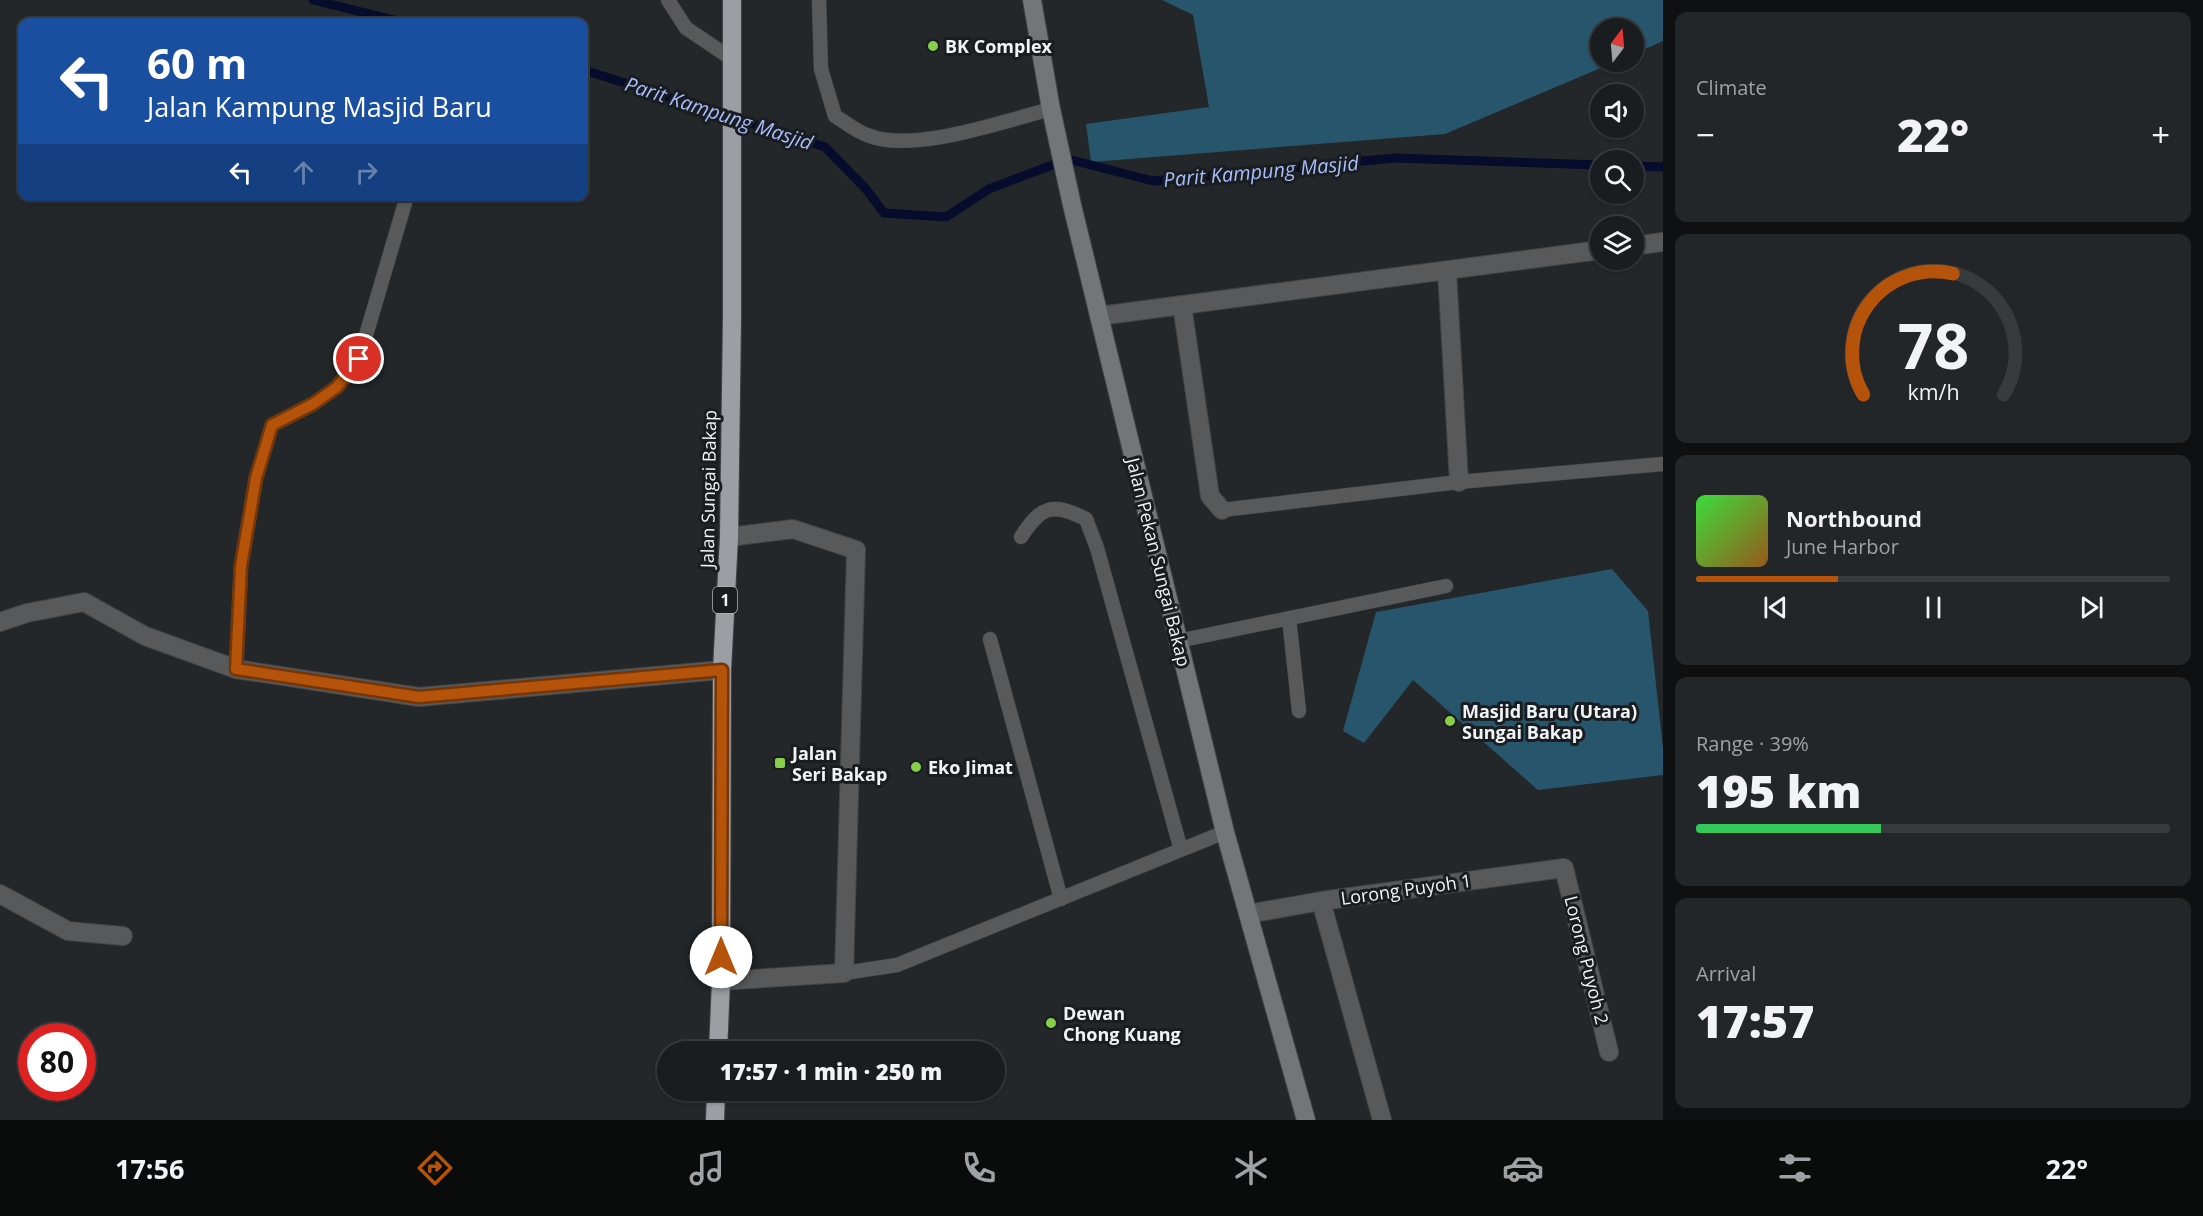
<!DOCTYPE html>
<meta charset="utf-8">
<style>
:root{--surface:#1a1d1f;--page:#232628;--text:#f1f3f6;--muted:#9fa2a4;--line:#383b3d;--accent:#b45309}
body{margin:0;font-family:"Open Sans",sans-serif;background:var(--page);color:var(--text);height:100vh;display:flex;flex-direction:column;font-size:22px;white-space:nowrap}
*{box-sizing:border-box;margin:0}
p{font-size:20px;color:var(--muted)}
.icon{flex:none;width:33px;height:33px;fill:none;stroke:currentColor;stroke-width:2;stroke-linecap:round;stroke-linejoin:round}
.map{position:relative;flex:1;overflow:hidden}
.side{display:flex;flex-direction:column;gap:12px;padding:12px;background:#0e1011;width:540px}
.side>*{flex:none}
.hud{position:absolute;left:18px;top:18px;width:570px;height:183px;border-radius:12px;box-shadow:0 2px 4px #0004,0 0 0 2px var(--line);background:#1a4fa0;color:#fff;overflow:hidden}
.needle{width:39px;rotate:16deg}
.controls{position:absolute;left:1590px;top:18px;display:grid;gap:12px}
.controls a{display:grid;place-items:center;width:54px;height:54px;border-radius:50%;background:var(--surface);box-shadow:0 2px 4px #0004,0 0 0 2px var(--line);font-size:30px}
.speed{position:absolute;left:18px;top:1023px;display:flex;gap:12px;font-size:30px;font-weight:700;text-align:center}
.speed>*{display:grid;place-content:center;width:78px;height:78px;border-radius:50%;background:var(--surface);box-shadow:0 2px 4px #0004,0 0 0 2px var(--line);line-height:1}
.speed .limit{border:9px solid #d22;background:#fff;color:#111}
.pin{position:absolute;display:grid;place-items:center;width:51px;height:51px;color:#fff;margin:-26px;border:3px solid #fff;border-radius:50%;box-shadow:0 2px 6px #0007}
.me{position:absolute;width:66px;margin:-33px;rotate:0deg;stroke-linejoin:round;filter:drop-shadow(0 0 4px #0008)}
.turn{display:flex;align-items:center;gap:21px;height:126px;padding:0 30px;font-size:27px}
.turn .icon{width:78px;height:78px;stroke-width:2.5}
.turn b{display:block;font-size:42px;line-height:51px}
.lanes{display:flex;align-items:center;height:57px;padding:0 30px;background:#0003;justify-content:center;gap:30px;direction:ltr}
.lanes .off{opacity:.35}
.big{font-size:45px;font-weight:800;line-height:1.1}
.side .tile{flex:1;display:flex;flex-direction:column;justify-content:center;gap:9px;min-width:0;padding:0 21px;border-radius:12px;background:var(--page)}
.side .dial{align-items:center;gap:0}
.dial svg{height:156px;overflow:visible;fill:none;stroke:var(--line);stroke-width:7;stroke-linecap:round;text-anchor:middle}
.dial text{fill:var(--text);stroke:none}
.song{display:flex;align-items:center;gap:18px}
.cover{width:72px;height:72px;border-radius:9px;background:linear-gradient(135deg,hsl(120 70% 55%),hsl(30 70% 35%))}
.played{height:6px;border-radius:3px;background:linear-gradient(90deg,var(--accent) 30%,var(--line) 30%)}
.keys{display:flex;justify-content:space-around;direction:ltr}
.heat{display:flex;justify-content:space-between;align-items:center;font-size:33px;direction:ltr}
.charge{height:9px;border-radius:4px;background:linear-gradient(90deg,#34c759 39%,var(--line) 0)}
.trip{position:absolute;left:657px;top:1041px;width:348px;height:60px;border-radius:30px;background:var(--surface);box-shadow:0 2px 4px #0004,0 0 0 2px var(--line);font-weight:800;line-height:60px;text-align:center}
.tab-bar{display:flex;height:96px;justify-content:space-around;align-items:center;background:#0a0c0c;color:var(--muted)}
.tab-bar .icon{width:42px;height:42px}
.tab-bar .on{color:var(--accent)}
.tab-bar b{font-size:27px;color:var(--text)}
main{display:flex;flex:1;min-height:0}
.map>svg:first-child{display:block}
.green{fill:#27556b}
.lines{fill:none;stroke-linecap:round;stroke-linejoin:round}
.stream{stroke:#070b2c;stroke-width:9}
.lane-casing{stroke:#404446;stroke-width:15}
.street-casing{stroke:#404446;stroke-width:20}
.secondary-casing{stroke:#404446;stroke-width:20}
.highway-casing{stroke:#404446;stroke-width:20}
.lane{stroke:#58595b;stroke-width:14}
.street{stroke:#58595b;stroke-width:18}
.secondary{stroke:#737678;stroke-width:18}
.highway{stroke:#9b9fa3;stroke-width:18}
.route-casing{stroke:#753606;stroke-width:15}
.route{stroke:#b45309;stroke-width:10}
.poi-dot{fill:#89ce48;stroke:#191d20;stroke-width:2}
.labels{text-anchor:middle;dominant-baseline:central;stroke-width:6;stroke-linejoin:round;paint-order:stroke}
.shield{fill:#191d20;stroke:#b0b4b6;stroke-width:1.5}
.shield-label{font-size:16px;font-weight:bold;fill:#f1f4f6}
.poi-label{font-size:18px;font-weight:bold;fill:#f1f4f6;stroke:#191d20;text-anchor:start}
.street-label{font-size:18px;fill:#f1f4f6;stroke:#191d20}
.water-label{font-size:20px;font-style:italic;fill:#a9bdff;stroke:#191d20}
</style>
<main>
<div class="map">
<svg width="1663" height="1120" viewBox="0 0 1663 1120">
<rect width="100%" height="100%" fill="#232729"/>
<path class="green" d="M1162 0H1663V41L1634 54V28H1600V62H1615L1445 134 1091 162 1086 124 1209 107 1193 15Z
M1612 569 1648 611 1663 748V775L1538 790 1413 680 1364 743 1343 731 1376 612Z"/>
<g class="lines">
<path class="stream" d="M313 0 402 22
M584 70 825 147 866 189 884 213 946 217 989 189 1068 159 1153 181 1395 158 1600 165
M1634 166 1663 167"/>
<g class="lane-casing">
<path id="lane" d="M668 0 686 28 732 59
M819 0 821 69 835 116C845 122 856 131 867 135 912 154 1004 121 1051 109
M1222 510 1459 482 1663 464
M1021 537C1041 506 1052 502 1086 519L1097 548 1181 850
M1289 618 1299 711
M990 639 1061 899
M1178 641 1446 586
M236 669 241 566 256 478 272 425 313 404 337 387 359 359 407 196
M844 973 897 965 1225 832"/>
</g>
<g class="street-casing">
<path id="street" d="M1634 246 1663 242
M1447 271 1459 482
M1182 305 1210 496 1222 510
M1099 316 1600 250
M0 622 27 613 84 602 145 636 236 669 419 697 722 670
M0 894 68 931 123 936
M1321 901 1382 1120
M1248 914 1321 901 1564 868 1609 1052
M721 981 844 973 856 550 793 529 729 537"/>
</g>
<g class="secondary-casing">
<path id="secondary" d="M1032 0 1051 109 1072 205 1225 832 1306 1120"/>
</g>
<g class="highway-casing">
<path id="highway" d="M718 1052 721 981 722 670 729 537 732 317V0
M715 1120 716 1090"/>
</g>
<use href="#lane" class="lane"/>
<use href="#street" class="street"/>
<use href="#secondary" class="secondary"/>
<use href="#highway" class="highway"/>
</g>
<g class="lines">
<g class="route-casing">
<path id="route" d="M359 359 337 387 313 404 272 425 256 478 241 566 236 669 419 697 722 670 721 957"/>
</g>
<use href="#route" class="route"/>
</g>
<g class="poi-dot">
<circle cx="933" cy="46" r="6"/>
<circle cx="1450" cy="721" r="6"/>
<rect x="774" y="757" width="12" height="12" rx="3"/>
<circle cx="916" cy="767" r="6"/>
<circle cx="1051" cy="1023" r="6"/>
</g>
<g class="labels">
<rect class="shield" x="713" y="587" width="24" height="26" rx="4.5"/>
<g class="shield-label">
<text x="725" y="600">1</text>
</g>
<g class="poi-label">
<text x="945" y="46">BK Complex</text>
<text x="1462" y="711">Masjid Baru (Utara)<tspan x="1462" dy="21">Sungai Bakap</tspan></text>
<text x="792" y="753">Jalan<tspan x="792" dy="21">Seri Bakap</tspan></text>
<text x="928" y="767">Eko Jimat</text>
<text x="1063" y="1013">Dewan<tspan x="1063" dy="21">Chong Kuang</tspan></text>
</g>
<g class="street-label">
<text transform="translate(708 489) rotate(-89)">Jalan Sungai Bakap</text>
<text transform="translate(1159 562) rotate(76)">Jalan Pekan Sungai Bakap</text>
<text transform="translate(1406 889) rotate(-8)">Lorong Puyoh 1</text>
<text transform="translate(1587 960) rotate(76)">Lorong Puyoh 2</text>
</g>
<g class="water-label">
<text transform="translate(719 113) rotate(18)">Parit Kampung Masjid</text>
<text transform="translate(1261 171) rotate(-5)">Parit Kampung Masjid</text>
</g>
</g>
</svg>
<div class="controls">
<a><svg class="needle" viewBox="-14 -14 28 28"><path d="M0-13l5 13h-10z" fill="#e53935"/><path d="M0 13l5-13h-10z" fill="#9fa2a4"/></svg></a>
<a><svg class="icon" aria-label="sound" viewBox="0 0 24 24"><path d="M4 9h4l5-4v14l-5-4H4zM17 9q2 3 0 6"/></svg></a>
<a><svg class="icon" aria-label="search" viewBox="0 0 24 24"><circle cx="10" cy="10" r="6"/><path d="M15 15l6 6"/></svg></a>
<a><svg class="icon" aria-label="layers" viewBox="0 0 24 24"><path d="M12 4l9 5-9 5-9-5zM3 14l9 5 9-5"/></svg></a>
</div>
<div class="speed"><div class="limit">80</div></div>
<div class="pin" style="left:359px;top:359px;background:#d93025"><svg class="icon" aria-label="arrive" viewBox="0 0 24 24"><path d="M6 21V4h12l-3 4 3 4H6"/></svg></div>
<svg class="me" style="left:721px;top:957px" viewBox="-20 -20 40 40"><circle r="19" fill="#fff"/><path d="M0-13L10 11 0 6-10 11z" fill="#b45309"/></svg>
<div class="trip">17:57 · 1 min · 250 m</div>
<div class="hud">
<div class="turn"><svg class="icon" aria-label="left" viewBox="0 0 24 24"><path d="M17 20v-9H6M10 6l-5 5 5 5"/></svg><div><b>60 m</b>Jalan Kampung Masjid Baru</div></div>
<div class="lanes"><svg class="icon" aria-label="left" viewBox="0 0 24 24"><path d="M17 20v-9H6M10 6l-5 5 5 5"/></svg><svg class="icon off" aria-label="ahead" viewBox="0 0 24 24"><path d="M12 20V5M6 11l6-6 6 6"/></svg><svg class="icon off" aria-label="right" viewBox="0 0 24 24"><path d="M7 20v-9h11M14 6l5 5-5 5"/></svg></div>
</div>
</div>
<section class="side">
<div class="tile"><p>Climate</p>
<div class="heat"><a>−</a><b class="big">22°</b><a>+</a></div>
</div>
<div class="tile dial"><svg viewBox="0 0 100 80">
<path d="M14 69A42 42 0 1 1 86 69"/>
<path d="M14 69A42 42 0 0 1 60 7" stroke="#b45309"/>
<text x="50" y="56" font-size="32" font-weight="700">78</text>
<text x="50" y="72" font-size="11">km/h</text>
</svg></div>
<div class="tile">
<div class="song"><i class="cover"></i><div><b>Northbound</b><p>June Harbor</p></div></div>
<div class="played"></div>
<div class="keys"><svg class="icon" aria-label="previous" viewBox="0 0 24 24"><path d="M18 5L8 12l10 7zM5 5v14"/></svg><svg class="icon" aria-label="pause" viewBox="0 0 24 24"><path d="M8 5v14M16 5v14"/></svg><svg class="icon" aria-label="next" viewBox="0 0 24 24"><path d="M6 5l10 7-10 7zM19 5v14"/></svg></div>
</div>
<div class="tile"><p>Range · 39%</p><b class="big">195 km</b><div class="charge"></div></div>
<div class="tile"><p>Arrival</p><b class="big">17:57</b></div>
</section>
</main>
<nav class="tab-bar">
<b>17:56</b>
<svg class="icon on" aria-label="directions" viewBox="0 0 24 24"><path d="M12 3l9 9-9 9-9-9zM9 14v-3h6M13 9l2 2-2 2"/></svg>
<svg class="icon" aria-label="music" viewBox="0 0 24 24"><path d="M9 18V5l10-2v13"/><circle cx="6" cy="18" r="3"/><circle cx="16" cy="16" r="3"/></svg>
<svg class="icon" aria-label="phone" viewBox="0 0 24 24"><path d="M5 4h4l2 5-3 2q2 4 5 5l2-3 5 2v4C11 20 4 13 5 4z"/></svg>
<svg class="icon" aria-label="climate" viewBox="0 0 24 24"><path d="M12 3v18M4 7l16 10M4 17L20 7"/></svg>
<svg class="icon" aria-label="car" viewBox="0 0 24 24"><path d="M5 17H2v-5l4-1 3-4h7l3 4 3 1v5h-3M9 17h6M6 11h13"/><circle cx="7" cy="17" r="2"/><circle cx="17" cy="17" r="2"/></svg>
<svg class="icon" aria-label="filters" viewBox="0 0 24 24"><path d="M4 7h16M4 17h16"/><circle cx="9" cy="7" r="2"/><circle cx="15" cy="17" r="2"/></svg>
<b>22°</b>
</nav>
